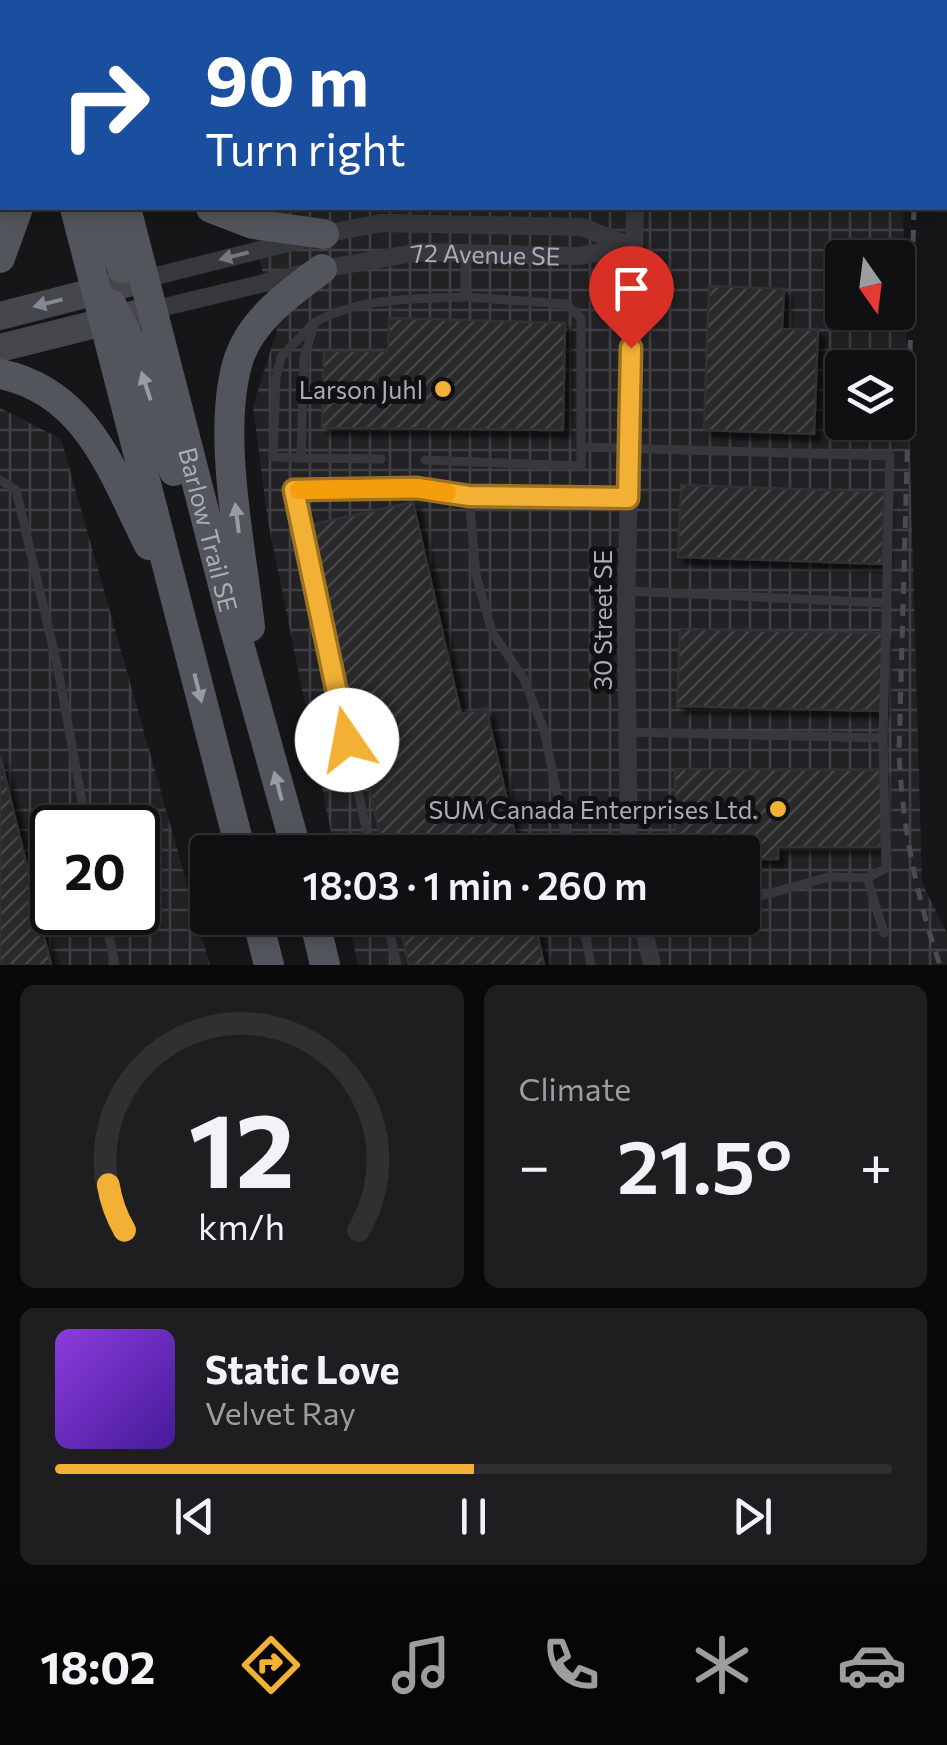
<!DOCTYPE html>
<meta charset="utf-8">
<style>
:root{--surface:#101012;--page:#1e1e20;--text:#f1f3f6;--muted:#9c9d9f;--line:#303032;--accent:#f2b134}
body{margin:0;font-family:Commissioner,sans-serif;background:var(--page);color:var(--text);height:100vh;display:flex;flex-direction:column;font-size:38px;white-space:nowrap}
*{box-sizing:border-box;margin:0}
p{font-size:32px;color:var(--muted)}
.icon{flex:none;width:55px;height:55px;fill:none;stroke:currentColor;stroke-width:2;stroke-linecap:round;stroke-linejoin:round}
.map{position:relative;height:965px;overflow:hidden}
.sheet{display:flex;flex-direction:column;gap:20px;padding:20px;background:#09090a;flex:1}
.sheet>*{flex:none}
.banner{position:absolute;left:0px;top:0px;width:948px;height:210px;box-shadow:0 5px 15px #0003,0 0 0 2px var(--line);background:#1a4fa0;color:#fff;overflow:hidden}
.needle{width:65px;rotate:166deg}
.controls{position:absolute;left:825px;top:240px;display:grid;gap:20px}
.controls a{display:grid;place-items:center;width:90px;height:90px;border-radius:10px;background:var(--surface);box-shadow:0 5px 15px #0003,0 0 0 2px var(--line);font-size:50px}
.speed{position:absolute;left:30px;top:805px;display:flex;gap:20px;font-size:50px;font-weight:700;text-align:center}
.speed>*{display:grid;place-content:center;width:130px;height:130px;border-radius:50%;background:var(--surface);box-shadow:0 5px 15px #0003,0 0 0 2px var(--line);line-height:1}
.speed .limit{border:5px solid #111;border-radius:15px;background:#fff;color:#111}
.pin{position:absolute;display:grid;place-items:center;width:85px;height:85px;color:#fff;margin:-102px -42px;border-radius:50% 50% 50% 0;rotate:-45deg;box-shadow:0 0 10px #0007}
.pin .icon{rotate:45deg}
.me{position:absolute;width:110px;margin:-55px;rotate:348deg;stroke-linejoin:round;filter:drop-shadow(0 0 8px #0008)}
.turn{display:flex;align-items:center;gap:35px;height:210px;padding:0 40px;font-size:45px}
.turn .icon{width:130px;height:130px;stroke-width:2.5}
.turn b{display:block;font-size:70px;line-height:85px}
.big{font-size:75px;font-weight:600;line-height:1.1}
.sheet .widget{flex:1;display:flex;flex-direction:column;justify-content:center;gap:15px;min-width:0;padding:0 35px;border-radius:15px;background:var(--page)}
.sheet .dial{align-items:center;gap:0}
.dial svg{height:260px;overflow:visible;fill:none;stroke:var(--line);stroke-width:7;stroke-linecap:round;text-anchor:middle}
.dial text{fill:var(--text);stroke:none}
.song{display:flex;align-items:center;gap:30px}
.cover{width:120px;height:120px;border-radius:15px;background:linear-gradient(135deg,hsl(270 70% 55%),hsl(260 70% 35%))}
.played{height:10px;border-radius:5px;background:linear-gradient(90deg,var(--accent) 50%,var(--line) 50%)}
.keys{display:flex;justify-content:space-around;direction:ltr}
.heat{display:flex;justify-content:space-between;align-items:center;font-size:55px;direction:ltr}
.sheet .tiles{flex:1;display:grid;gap:20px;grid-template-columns:1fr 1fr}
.widget:last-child{grid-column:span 2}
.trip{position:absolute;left:190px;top:835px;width:570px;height:100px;border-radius:10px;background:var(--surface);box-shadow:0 5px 15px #0003,0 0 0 2px var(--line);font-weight:600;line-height:100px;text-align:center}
.tabs{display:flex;height:160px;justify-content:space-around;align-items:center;background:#060607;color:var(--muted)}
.tabs .icon{width:70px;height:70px}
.tabs .current{color:var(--accent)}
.tabs b{font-size:45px;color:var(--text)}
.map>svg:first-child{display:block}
.industrial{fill:url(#industrial-grid);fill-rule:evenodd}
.building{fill:url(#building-hatch);stroke:#303034;stroke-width:2.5;filter:url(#shadow)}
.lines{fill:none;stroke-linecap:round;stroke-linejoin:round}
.lane{stroke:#37383d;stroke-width:9}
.street{stroke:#37383d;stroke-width:18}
.secondary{stroke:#45474d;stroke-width:28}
.primary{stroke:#53555c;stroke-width:30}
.rail{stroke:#4a4c52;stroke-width:5;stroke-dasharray:12 10;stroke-linecap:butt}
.oneway{fill:#757881}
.oneway2{fill:#858993}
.oneway3{fill:#979ba6}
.route-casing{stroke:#9d7322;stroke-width:25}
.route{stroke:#f2b134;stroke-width:18}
.slow{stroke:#f59e0b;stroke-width:18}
.poi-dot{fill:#f2b134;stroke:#111113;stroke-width:4}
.labels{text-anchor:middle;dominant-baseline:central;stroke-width:10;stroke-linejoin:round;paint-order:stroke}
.street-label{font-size:25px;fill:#a8adb8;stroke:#111113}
.poi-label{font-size:25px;fill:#a8adb8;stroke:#111113;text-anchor:end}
</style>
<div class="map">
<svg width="947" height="965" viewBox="0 0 947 965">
<defs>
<pattern id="industrial-grid" width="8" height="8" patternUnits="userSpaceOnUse" patternTransform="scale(2.5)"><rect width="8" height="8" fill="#222225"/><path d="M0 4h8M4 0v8" fill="none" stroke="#3f3f43"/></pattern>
<pattern id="building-hatch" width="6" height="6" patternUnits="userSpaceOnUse" patternTransform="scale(2.5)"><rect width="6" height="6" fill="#29292c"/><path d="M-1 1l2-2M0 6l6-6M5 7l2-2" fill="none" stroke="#454548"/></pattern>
<filter id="shadow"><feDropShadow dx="7" dy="7" stdDeviation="2.5" flood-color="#0009"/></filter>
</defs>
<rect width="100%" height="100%" fill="#161618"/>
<path class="industrial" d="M137 0H901V2H137Z
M247 208H903L922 883 947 933V965H358L348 918H742V852H335L268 522 253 406 277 330ZM842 258H898V312H842ZM842 368H898V422H842Z
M0 408 61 439 210 965H0ZM52 828H138V912H52Z"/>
<path class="building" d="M186 0H339L186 2Z
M708 0H833L708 2Z
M709 286 784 289 782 329 818 330 814 434 704 430Z
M389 318 565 323 563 430 322 428 324 351H388Z
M681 485 885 492 882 564 678 557Z
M413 502 461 714 486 708 519 852H384L310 525Z
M680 629 883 633 881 711 677 706Z
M0 756 51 965H0Z
M0 756 51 965H0Z
M675 769 881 770V847H778V859H742V852H675Z
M398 918H534L544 965H409Z"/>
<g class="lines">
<path class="lane" d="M162 0 163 2
M373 2 374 0
M465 297 566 304 581 318V447L890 456 883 738 886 868 867 878 829 877 742 901
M301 458 273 457 276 378 281 357 311 326
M381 459 301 458 304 358 315 322C361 297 413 299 465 297V253
M425 460 581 466V447
M0 480 16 490 57 664 87 828
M626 591 886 603
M626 732 883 738
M562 817 627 810
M371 852 294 490 417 488 469 497
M569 852 544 730 524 679 492 632 476 575 469 497 628 498
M867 878 884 933
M104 912 115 965
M386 918 397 965
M582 918 591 965
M643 928 682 918"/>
<g class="street">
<path d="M644 2V0"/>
<path d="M144 279 324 234 381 223 582 227 633 247"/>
<path id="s1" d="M152 310 322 269 420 252 578 256 632 247"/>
<path d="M629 852 626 617 635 208"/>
<path d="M641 918 652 965"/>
</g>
<path class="secondary" d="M0 316 144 279
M0 348 152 310"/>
<g class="primary">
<path d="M34 0 35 2"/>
<path d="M91 0 92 2"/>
<path d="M0 36 2 50"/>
<path d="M75 208 241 852"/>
<path d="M102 208 122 268"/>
<path id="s2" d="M126 208 229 608 297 852"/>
<path d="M211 208 253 224 324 234"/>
<path d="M0 258 18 208"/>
<path d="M111 304 133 346 174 471"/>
<path d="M0 374C88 392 113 474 149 545"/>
<path d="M250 627C242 551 215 431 239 358 253 318 290 293 322 269"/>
<path d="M257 918 269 965"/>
<path d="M314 918 325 965"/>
</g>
<path class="rail" d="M917 0V2
M914 208 899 752C902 825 916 896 940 965"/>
</g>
<defs><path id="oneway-solid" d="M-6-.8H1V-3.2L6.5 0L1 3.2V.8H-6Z" transform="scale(2.5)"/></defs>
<use class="oneway" href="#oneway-solid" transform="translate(234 256) rotate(166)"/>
<use class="oneway2" href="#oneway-solid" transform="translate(48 303) rotate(166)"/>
<g class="oneway3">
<use href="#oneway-solid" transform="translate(146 386) rotate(-108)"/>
<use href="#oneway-solid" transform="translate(237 518) rotate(-97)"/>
<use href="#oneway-solid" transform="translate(198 688) rotate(76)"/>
<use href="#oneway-solid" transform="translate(278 786) rotate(-105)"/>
</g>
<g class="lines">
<g class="route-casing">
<path id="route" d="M347 740 294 490 417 488 469 496 628 498 631 348"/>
</g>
<use href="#route" class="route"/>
<path class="slow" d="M299 490 417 488 447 493"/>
</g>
<g class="poi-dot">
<circle cx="443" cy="389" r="10"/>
<circle cx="778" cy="809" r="10"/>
</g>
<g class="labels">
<g class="street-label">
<text stroke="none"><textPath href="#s1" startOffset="340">72 Avenue SE</textPath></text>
<text stroke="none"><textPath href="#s2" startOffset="332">Barlow Trail SE</textPath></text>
<text transform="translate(602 620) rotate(-90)">30 Street SE</text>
</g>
<g class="poi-label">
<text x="423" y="389">Larson Juhl</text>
<text x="758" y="809">SUM Canada Enterprises Ltd.</text>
</g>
</g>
</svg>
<div class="controls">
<a><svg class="needle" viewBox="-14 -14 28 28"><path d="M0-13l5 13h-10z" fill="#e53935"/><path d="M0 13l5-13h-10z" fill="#9c9d9f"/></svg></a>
<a><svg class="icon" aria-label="layers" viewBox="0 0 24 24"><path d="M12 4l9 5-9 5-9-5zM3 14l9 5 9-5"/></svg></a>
</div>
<div class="speed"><div class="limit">20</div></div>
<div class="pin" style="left:631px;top:348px;background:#d93025"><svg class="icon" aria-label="arrive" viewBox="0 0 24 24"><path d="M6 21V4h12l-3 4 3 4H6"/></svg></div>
<svg class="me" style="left:347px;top:740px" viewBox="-20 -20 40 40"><circle r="19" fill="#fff"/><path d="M0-13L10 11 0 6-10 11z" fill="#f2b134"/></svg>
<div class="trip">18:03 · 1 min · 260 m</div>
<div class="banner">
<div class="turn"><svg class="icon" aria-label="right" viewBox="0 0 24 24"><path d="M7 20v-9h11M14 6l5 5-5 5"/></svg><div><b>90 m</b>Turn right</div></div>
</div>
</div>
<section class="sheet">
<div class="tiles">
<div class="widget dial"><svg viewBox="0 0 100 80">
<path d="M14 69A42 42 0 1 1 86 69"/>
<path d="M14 69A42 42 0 0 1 9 55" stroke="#f2b134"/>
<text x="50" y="56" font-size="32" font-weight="700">12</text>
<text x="50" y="72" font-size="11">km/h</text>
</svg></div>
<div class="widget"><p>Climate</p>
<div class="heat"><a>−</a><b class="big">21.5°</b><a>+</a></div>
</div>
<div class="widget">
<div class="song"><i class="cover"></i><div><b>Static Love</b><p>Velvet Ray</p></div></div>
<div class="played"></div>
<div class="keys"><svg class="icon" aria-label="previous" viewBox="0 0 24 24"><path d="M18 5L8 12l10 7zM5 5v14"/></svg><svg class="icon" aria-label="pause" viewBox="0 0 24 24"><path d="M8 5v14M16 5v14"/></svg><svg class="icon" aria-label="next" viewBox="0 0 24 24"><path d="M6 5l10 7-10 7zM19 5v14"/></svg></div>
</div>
</div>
</section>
<nav class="tabs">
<b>18:02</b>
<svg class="icon current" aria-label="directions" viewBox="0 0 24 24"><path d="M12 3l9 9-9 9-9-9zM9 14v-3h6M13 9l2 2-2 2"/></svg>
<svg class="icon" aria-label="music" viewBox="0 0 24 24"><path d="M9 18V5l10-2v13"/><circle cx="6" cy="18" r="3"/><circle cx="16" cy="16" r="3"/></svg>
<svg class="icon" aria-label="phone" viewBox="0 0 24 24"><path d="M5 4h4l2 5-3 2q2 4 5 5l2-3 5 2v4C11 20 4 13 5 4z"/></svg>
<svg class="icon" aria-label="climate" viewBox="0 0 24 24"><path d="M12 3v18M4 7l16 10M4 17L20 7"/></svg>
<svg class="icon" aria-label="car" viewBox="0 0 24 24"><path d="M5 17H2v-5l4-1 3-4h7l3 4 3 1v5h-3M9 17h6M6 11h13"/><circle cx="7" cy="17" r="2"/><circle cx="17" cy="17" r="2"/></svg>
</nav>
